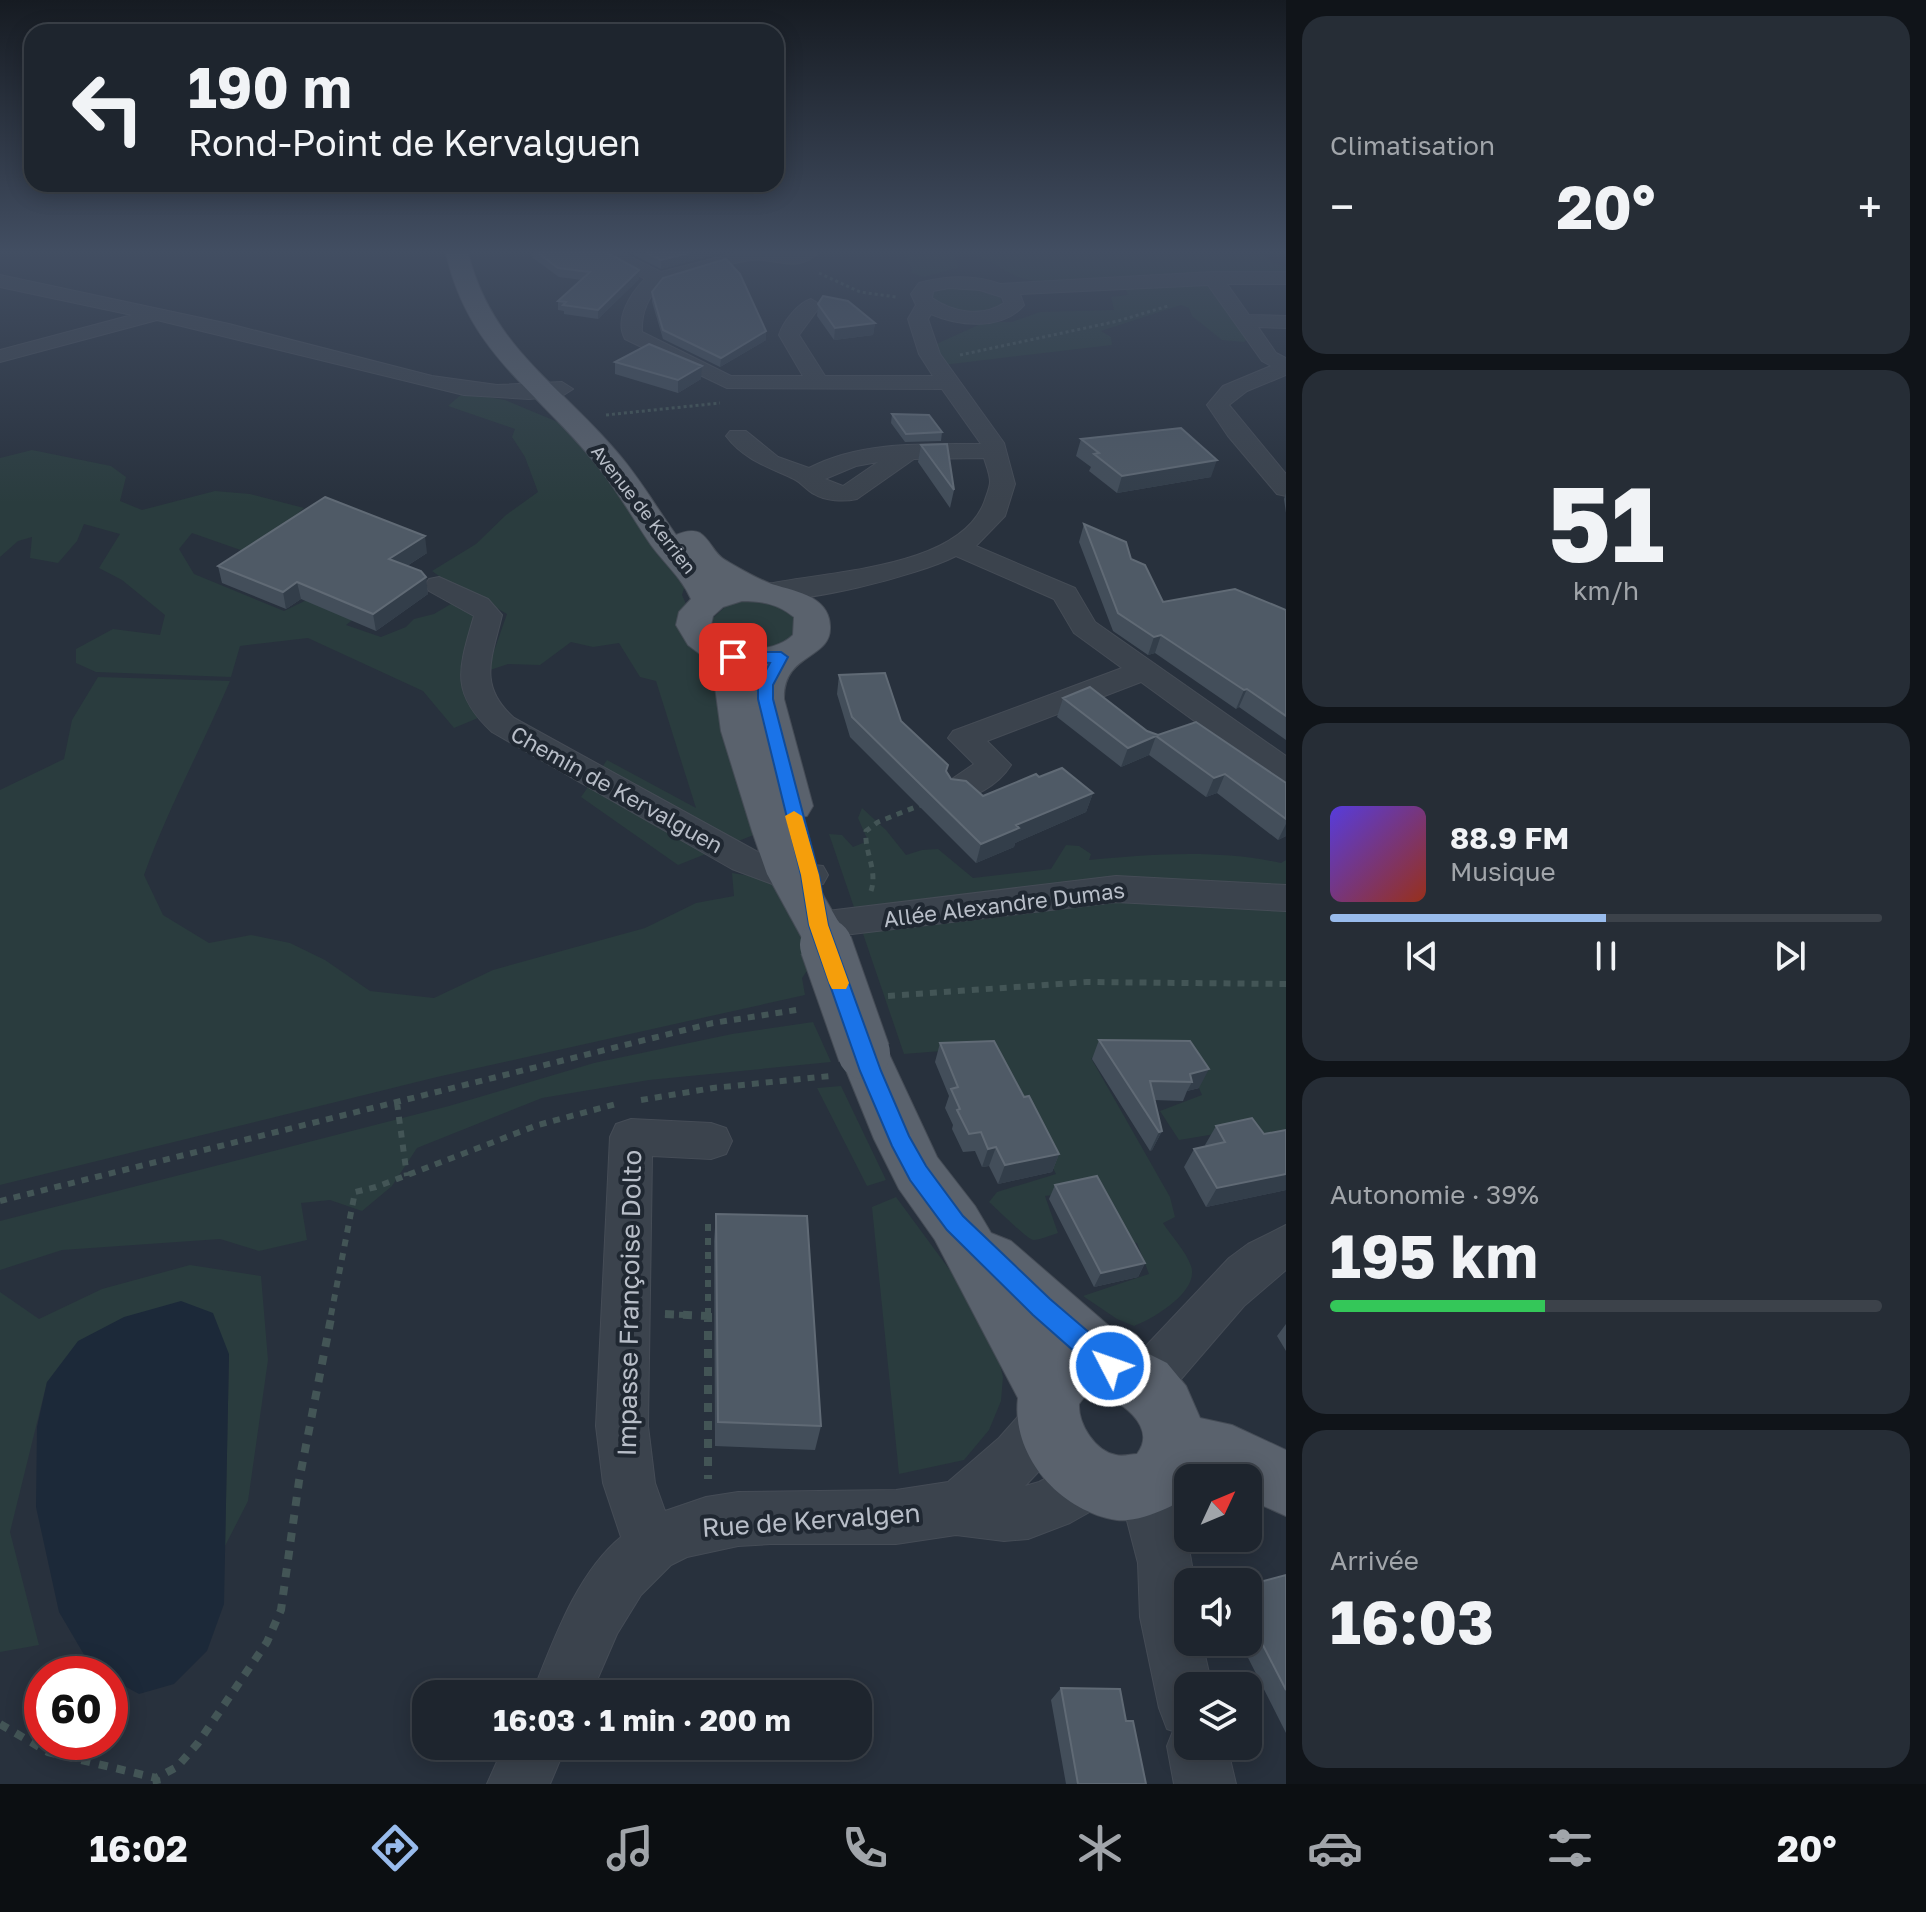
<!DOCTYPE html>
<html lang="fr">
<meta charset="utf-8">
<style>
:root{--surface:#1e252e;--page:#262d36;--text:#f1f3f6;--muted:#a1a5aa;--line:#3c424a;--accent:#98bbec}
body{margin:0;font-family:"Golos Text",sans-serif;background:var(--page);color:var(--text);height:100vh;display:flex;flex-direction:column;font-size:30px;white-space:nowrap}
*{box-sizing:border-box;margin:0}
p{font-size:26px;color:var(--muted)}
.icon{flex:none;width:44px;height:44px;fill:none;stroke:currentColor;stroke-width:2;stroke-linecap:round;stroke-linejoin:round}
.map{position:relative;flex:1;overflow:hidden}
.details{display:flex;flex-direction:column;gap:16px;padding:16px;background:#101419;width:640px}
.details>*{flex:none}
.hud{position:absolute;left:24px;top:24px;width:760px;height:168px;border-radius:24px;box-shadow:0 4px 20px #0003,0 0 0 2px var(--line);background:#1e252e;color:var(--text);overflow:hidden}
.needle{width:52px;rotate:46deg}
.buttons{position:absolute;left:1174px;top:1464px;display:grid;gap:16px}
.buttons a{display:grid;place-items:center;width:88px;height:88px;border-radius:16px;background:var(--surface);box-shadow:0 4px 20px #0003,0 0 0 2px var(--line);font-size:40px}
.speed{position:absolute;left:24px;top:1656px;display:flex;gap:16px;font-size:40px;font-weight:700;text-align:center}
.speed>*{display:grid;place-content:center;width:104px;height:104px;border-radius:50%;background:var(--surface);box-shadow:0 4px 20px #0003,0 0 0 2px var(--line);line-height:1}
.speed .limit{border:12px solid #d22;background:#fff;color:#111}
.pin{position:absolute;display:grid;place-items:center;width:68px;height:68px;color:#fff;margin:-34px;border-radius:16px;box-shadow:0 4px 12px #0006}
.me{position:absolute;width:88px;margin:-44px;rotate:311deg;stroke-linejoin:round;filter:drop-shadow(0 0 6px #0008)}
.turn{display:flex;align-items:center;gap:28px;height:168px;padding:0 32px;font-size:36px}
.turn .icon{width:104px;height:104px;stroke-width:2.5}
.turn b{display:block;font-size:56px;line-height:68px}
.big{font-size:60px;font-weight:700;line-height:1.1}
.details .tile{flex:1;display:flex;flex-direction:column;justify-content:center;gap:12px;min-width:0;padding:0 28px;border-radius:24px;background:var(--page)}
.details .dial{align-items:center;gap:0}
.dial b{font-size:104px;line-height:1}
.song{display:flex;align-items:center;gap:24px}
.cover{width:96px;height:96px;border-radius:12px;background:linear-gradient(135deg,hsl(250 70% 55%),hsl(10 70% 35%))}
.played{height:8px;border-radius:4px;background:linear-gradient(90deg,var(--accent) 50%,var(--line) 50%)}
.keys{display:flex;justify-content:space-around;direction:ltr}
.heat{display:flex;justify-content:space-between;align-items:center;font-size:44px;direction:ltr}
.charge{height:12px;border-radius:6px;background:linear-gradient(90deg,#34c759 39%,var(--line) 0)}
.trip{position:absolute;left:412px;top:1680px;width:460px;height:80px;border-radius:24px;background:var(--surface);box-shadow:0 4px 20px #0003,0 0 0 2px var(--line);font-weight:700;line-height:80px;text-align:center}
.menu{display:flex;height:128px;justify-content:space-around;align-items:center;background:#0c0f12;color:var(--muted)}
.menu .icon{width:56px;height:56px}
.menu .on{color:var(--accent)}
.menu b{font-size:36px;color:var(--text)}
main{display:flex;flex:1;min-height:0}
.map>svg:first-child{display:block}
.green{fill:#2a3c3e}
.water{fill:#1c2939}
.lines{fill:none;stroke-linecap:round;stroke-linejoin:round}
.minor-casing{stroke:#454c56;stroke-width:2}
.major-casing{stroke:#454c56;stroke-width:2}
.path-far3{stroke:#435556;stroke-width:3;stroke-dasharray:3 3;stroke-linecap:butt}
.path-far2{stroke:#435556;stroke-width:5;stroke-dasharray:6 6;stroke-linecap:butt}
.path-far1{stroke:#435556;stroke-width:6;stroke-dasharray:7 7;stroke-linecap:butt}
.path{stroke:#435556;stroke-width:8;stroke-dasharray:9 9;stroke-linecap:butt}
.minor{fill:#3b434d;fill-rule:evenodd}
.major{fill:#5a626d;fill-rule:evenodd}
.major-bridge-far1-casing{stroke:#454c56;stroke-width:43;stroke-linecap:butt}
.major-bridge-casing{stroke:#454c56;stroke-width:54;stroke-linecap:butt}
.major-bridge-far1{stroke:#5a626d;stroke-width:41}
.major-bridge{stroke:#5a626d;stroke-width:52}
.wall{fill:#434e5a}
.shaded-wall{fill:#333e4a}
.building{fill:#4f5a66;stroke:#606a75;stroke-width:2}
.route{fill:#1a73e8;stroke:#114b97;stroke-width:2}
.slow{fill:#f59e0b}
.labels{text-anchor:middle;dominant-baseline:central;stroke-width:8;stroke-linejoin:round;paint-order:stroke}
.far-street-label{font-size:18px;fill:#b8bec8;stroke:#202832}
.street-label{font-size:22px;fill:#b8bec8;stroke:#202832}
.near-street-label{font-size:26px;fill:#b8bec8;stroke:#202832}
</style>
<main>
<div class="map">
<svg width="1286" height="1784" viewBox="0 0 1286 1784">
<rect width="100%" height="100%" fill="#28313d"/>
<path class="green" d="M910 253H965L954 257 960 267 924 277 911 273 912 268 905 261Z
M974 253H1263L1272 262 1286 267V272L1247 273 1196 281 1220 294 1249 338 1244 342 1222 340 1192 316 1189 308 1181 305 1101 331 1111 337 1112 345 943 365 934 345 985 322H1012L1040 312 1114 310 1111 297 1128 295 1120 277 1038 282 1017 277Z
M967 285 1000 296 1002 304C979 320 954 309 932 300L931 293 935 290Z
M463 393 505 400 565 425 687 578 682 595 717 674 756 834 678 865 581 797 607 760 696 808 656 681 640 677 619 643 593 647 571 642 540 665 508 664 487 671 507 614 488 603 468 645 460 677 478 718 454 728 423 691 308 638 240 646 231 677 96 672 76 663V649L113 629 160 635 165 615 122 580 99 568 120 534 84 524 77 541 58 563 30 558 32 537 18 541 0 557V458L32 450 111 466 126 477 120 501 142 510 215 491 250 494 304 508 252 554 192 533 179 549 194 574 284 611 321 593 360 614 346 625 381 637 406 627 414 619 434 614 466 595 432 571 476 544 506 515 538 492 525 457 512 437 515 429 448 406Z
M744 601H765L795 614 801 631C764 655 750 658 713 630V618L726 606Z
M98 677 230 681C202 747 168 808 144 875L163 915 209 943 251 935 290 943 325 960 370 991 434 998 493 970 645 928 696 903 734 896 732 873 768 879 788 899 813 962 802 978 805 995 437 1077 0 1185V790L64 759 72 720Z
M862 808 886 830 906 855 922 850 938 849 973 878 1051 869 1066 845 1079 846 1091 854 1089 860C1154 854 1217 849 1281 863L1286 860V1142L1227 1132 1179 1140 1160 1111 1202 1095 1185 1055 1091 1058 1170 1197 1175 1217 1163 1223C1171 1236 1186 1251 1191 1266 1200 1291 1153 1319 1134 1326L1117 1319 1083 1296 1149 1274 1137 1243 1124 1242 1094 1189 1045 1196 1058 1233C1051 1235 1040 1240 1033 1240 1028 1240 996 1208 989 1202L997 1192 1056 1174 991 1047 904 1054 829 834 842 835 853 847 868 841 858 818Z
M813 1022 831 1062 649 1080 542 1098 417 1148 392 1186 362 1211 330 1200 301 1203 307 1240 259 1251 220 1239 62 1250 0 1270V1221L449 1106 594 1063 732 1034Z
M841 1086 886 1180 867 1186 817 1088Z
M896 1197 966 1292 997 1353 1003 1377 1001 1401 989 1430 964 1460 899 1474 872 1207Z
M190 1265 261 1276 268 1360 248 1501 225 1546 229 1354 47 1382 10 1532 39 1645 0 1652V1292L39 1319 102 1289Z"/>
<path class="water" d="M181 1301 213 1313 229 1354 224 1604 207 1651 174 1684 139 1694 110 1678V1674L93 1670 59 1612 36 1507 37 1427 47 1382 78 1341 124 1317Z"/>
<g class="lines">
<g class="minor-casing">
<path id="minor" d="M599 253H623L661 272 735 253H817C798 274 774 257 752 260 721 264 690 276 661 284 648 297 641 314 642 332L731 376H803L779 335C783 322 798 303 811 299L821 305 799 335 825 376H933L919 354 908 319 916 305 911 294 919 283C946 276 973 274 1000 284L1213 272H1286V284H1227L1249 315 1286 316V328L1258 327 1276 353 1286 358V375L1247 391 1229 405 1286 474V496L1277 494 1228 436 1207 405 1223 386 1271 366 1262 361 1208 285 1020 294 1024 305C1002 331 958 326 931 314L928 319 940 354 1004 443 1015 484 1005 516 976 546 1075 588 1095 622 1286 756V782L1274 779 1141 682 987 741 1011 765C999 784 971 803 949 797L944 789 949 781 974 764 948 738 953 731 1122 668 1074 633 1054 599 956 556C919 575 797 607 758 598L754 592 758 586C819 571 961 571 985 500 987 494 990 487 990 482 990 474 986 465 984 458L914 459 857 499C844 502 825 501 814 494 806 490 802 483 794 479 769 467 744 460 726 436L730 431H746L778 457 809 468C860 441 924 444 981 444L942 389 727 388 625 339C614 319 631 293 645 279ZM949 288 980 290 1002 297 1004 303C982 318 952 312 932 298L933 291ZM878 462 843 486 825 479 856 466Z
M0 275 229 324 432 376 497 385 562 382 573 389 562 396 529 399 464 395 157 320 0 362V350L132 315 0 287Z
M439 577 488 599 502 615C492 658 477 685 514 718L756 851 779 861 823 866 828 875 823 884 810 887 775 885 732 869 492 732C449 692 459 668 474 616L429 591 425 585 429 579Z
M1116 876 1286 885V911L1116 902 819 938 806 934 801 925 806 916 819 912Z
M631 1119 711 1123 726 1128 732 1141 726 1154 711 1159 652 1156 648 1426 655 1483 665 1511 706 1497 738 1492 896 1490 948 1482 999 1438 1030 1403 1048 1396 1066 1403 1073 1421 1057 1452 1025 1486 1039 1482 1093 1454 1112 1461 1119 1480 1112 1499 1102 1505 1070 1523 1028 1539 1004 1541 956 1535 896 1544H770L738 1546 687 1557 671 1565 641 1595 617 1634 591 1694H532C553 1642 576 1574 621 1537L603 1483 596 1426 610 1137 616 1124Z
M1286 1225V1270L1244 1306 1163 1400 1145 1407 1127 1400 1120 1383 1127 1366 1229 1258 1248 1244Z
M1144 1460 1163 1467C1177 1503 1191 1544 1194 1582H1188V1642H1202L1212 1686H1188V1746H1227L1236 1784H1174L1167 1746 1173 1731 1167 1729 1159 1708 1140 1617 1138 1563 1118 1486 1125 1467Z
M504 1746H566L550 1784H487Z"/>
</g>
<g class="major-casing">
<path id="major" d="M446 253H468C492 347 557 382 616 451 639 477 656 507 676 535 683 532 692 529 700 533 710 539 714 554 725 560 739 568 754 577 769 583 791 591 829 594 830 626 832 660 783 652 784 699L813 806 807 816 790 819 811 874 846 935 839 947 823 952 807 947 767 874 752 831 721 731 713 672 704 657 688 645 676 625 679 612 691 599C682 578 664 563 651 545 633 519 617 489 596 464 537 390 468 353 446 253ZM742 601C763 601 778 604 794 617L793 635C771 656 727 652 711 625L713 616 723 607ZM747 669 756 670 750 679Z
M864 1033 882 1039 937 1157 975 1206 991 1233 1011 1241 1131 1345 1167 1363 1186 1386 1200 1418 1232 1425 1286 1450V1516L1248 1499V1478H1188C1188 1496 1181 1502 1165 1509 1151 1515 1132 1522 1117 1520 1060 1511 1011 1456 1018 1398L935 1240 899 1189 874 1139 839 1053 846 1039ZM1094 1393C1117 1397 1159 1426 1137 1454 1131 1454 1123 1457 1116 1455 1095 1451 1078 1424 1079 1404L1085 1396Z"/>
</g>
<path class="path-far3" d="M819 273 860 292 896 297
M960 355 1118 321 1168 306
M606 415 720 403"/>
<path class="path-far2" d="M871 891C878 870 864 852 866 831L878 822 923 804"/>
<path class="path-far1" d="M888 996 1087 982 1286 984
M641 1100 713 1088 830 1076
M397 1103 407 1176
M0 1201 713 1023 803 1009
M708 1224V1315
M665 1314 685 1315
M331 1315 355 1192 376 1187 538 1125 616 1104"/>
<path class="path" d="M708 1313V1479
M665 1314 708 1316
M0 1724 48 1752 156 1778
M157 1784 156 1778 177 1767 198 1743 267 1642 281 1610 299 1481 332 1313"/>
<use href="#minor" class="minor"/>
<use href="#major" class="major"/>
<g class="major-bridge-far1-casing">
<path id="major-bridge-far1" d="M823 935 827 947"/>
</g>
<g class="major-bridge-casing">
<path id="major-bridge" d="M826 945 864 1053"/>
</g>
<use href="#major-bridge-far1" class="major-bridge-far1"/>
<use href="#major-bridge" class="major-bridge"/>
</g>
<path class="wall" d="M532 253H608L639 270V279L598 319 564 314V311L558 310V301L582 280 559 277 533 258Z
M630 253H720L661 269Z
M652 292 766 331V340L720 367 663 339 652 302Z
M818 304 875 323 873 335 834 340 817 316Z
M615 362 701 379 678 393 615 374Z
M892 414 942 432 941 441 905 442 891 423Z
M1081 439 1211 477 1117 493 1089 471 1091 467 1076 456Z
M921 445 954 490 950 508 918 462Z
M1286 493V513L1284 499Z
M1084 524 1131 559 1163 602 1286 610V740L1239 707 1236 709 1155 653 1148 655 1113 631 1079 542Z
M427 553 407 566 426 577 428 594 376 631 301 599 286 609 222 583 218 566Z
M839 675 901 721 946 772 951 779 983 796 1039 777 1093 793 1086 812 1015 843 1014 847 976 863 850 737 837 694Z
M1063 698 1147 731 1286 783V836L1278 840 1217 793 1206 797 1149 755 1121 767 1057 717Z
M1099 1040 1190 1041 1199 1088 1187 1091 1183 1101 1154 1100 1162 1131 1152 1150 1150 1151 1092 1059Z
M940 1043 1024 1097 1059 1154 1052 1172 998 1184 989 1166 982 1167 975 1151 963 1152 952 1129 953 1125 945 1108 949 1096 935 1062Z
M1216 1126 1264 1134 1286 1130V1190L1206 1207 1184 1167 1194 1149 1206 1146 1205 1145Z
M1055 1185 1145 1263 1138 1277 1094 1287 1049 1199Z
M716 1214 821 1426 815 1450 715 1446 714 1241Z
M1286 1324V1351L1277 1336Z
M1286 1575V1733L1240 1642H1248V1585Z
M1061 1688 1126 1721 1146 1784H1066L1051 1700Z"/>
<path class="shaded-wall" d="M689 253H720L661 269V260Z
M639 270V279L598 319V310Z
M875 323 873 335 834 340 835 328Z
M766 331V340L720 367 721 358Z
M702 366 701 379 678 393V380Z
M1217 460 1211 477 1117 493 1122 476Z
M425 536 427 553 391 576 389 559Z
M426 577 428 594 376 631 373 614Z
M297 582 301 599 286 609 283 592Z
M1161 635 1155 653 1148 655 1154 637Z
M1247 689 1239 707 1236 709 1244 690Z
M1156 736 1149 755 1121 767 1128 748Z
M1225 774 1217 793 1206 797 1214 778Z
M1093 793 1086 812 1015 843 1014 847 976 863 981 844 1016 825Z
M1286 824V836L1278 840Z
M1209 1069 1199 1088 1187 1091 1192 1082 1190 1074Z
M1162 1131 1152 1150 1150 1151 1159 1132Z
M996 1147 989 1166 982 1167 988 1149Z
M1059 1154 1052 1172 998 1184 1005 1165Z
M1286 1174V1190L1206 1207 1217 1188Z
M1145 1263 1138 1277 1094 1287 1101 1273Z"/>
<path class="building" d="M538 253H608L639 270 598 310 563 305 566 302 558 301 590 272 558 268Z
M647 253H689L661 260Z
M726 259 740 274 766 331 721 358 663 330 652 292 663 278Z
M823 296 848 301 875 323 835 328 818 304Z
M649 344 702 366 678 380 615 362Z
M892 414 929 415 942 432 906 434Z
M1181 428 1217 460 1122 476 1094 454 1099 453 1081 439Z
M947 444 954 490 921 445Z
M325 497 425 536 389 559 421 571 426 577 373 614 297 582 283 592 218 566Z
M1084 524 1126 542 1131 559 1145 565 1163 602 1235 589 1286 610V716L1247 689 1244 690 1161 635 1154 637 1118 613Z
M885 673 901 721 948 765 946 771 951 779 966 781 983 796 1036 774 1039 777 1062 768 1093 793 1016 825 1019 828 981 844 852 717 839 675Z
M1090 687 1147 731 1158 735 1196 722 1286 783V819L1225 774 1214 778 1156 736 1128 748 1063 698Z
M1099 1040 1190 1041 1209 1069 1190 1074 1192 1082 1150 1081 1162 1131 1159 1132Z
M994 1041 1024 1097 1029 1096 1059 1154 1005 1165 996 1147 988 1149 981 1132 969 1134 957 1110 960 1109 951 1089 958 1087 940 1043Z
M1252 1118 1264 1134 1286 1130V1174L1217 1188 1194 1149 1225 1142 1216 1126Z
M1097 1176 1145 1263 1101 1273 1055 1185Z
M716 1214 807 1216 821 1426 718 1422Z
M1286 1575V1690L1248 1616V1613L1253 1610 1248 1600V1585Z
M1061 1688 1120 1689 1126 1721H1133L1146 1784H1078Z"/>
<linearGradient id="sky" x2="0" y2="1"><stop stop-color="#161b22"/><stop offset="0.5" stop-color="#424e62"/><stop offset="1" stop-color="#424e62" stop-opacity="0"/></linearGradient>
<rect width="1286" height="503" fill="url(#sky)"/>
<path class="route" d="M733 652H781L788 657 773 685V699L819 875 828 925 881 1071 909 1136 926 1166 963 1216 1050 1299 1119 1358 1122 1366 1119 1375 1110 1378 1101 1375 1033 1315 947 1230 910 1180 892 1146 860 1071 809 925 801 875 758 699V685L770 663 728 660 726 657Z"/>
<path class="slow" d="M794 811 802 816 819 875 828 925 849 983 846 989H832L829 983 809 925 801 875 785 816Z"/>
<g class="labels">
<g class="far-street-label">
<text transform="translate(644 509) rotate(52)">Avenue de Kerrien</text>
</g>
<g class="street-label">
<text transform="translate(617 789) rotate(29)">Chemin de Kervalguen</text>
<text transform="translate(1004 904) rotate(-7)">Allée Alexandre Dumas</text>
</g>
<g class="near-street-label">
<text transform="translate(629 1303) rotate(-89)">Impasse Françoise Dolto</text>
<text transform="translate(811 1520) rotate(-4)">Rue de Kervalgen</text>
</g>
</g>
</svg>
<div class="buttons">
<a><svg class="needle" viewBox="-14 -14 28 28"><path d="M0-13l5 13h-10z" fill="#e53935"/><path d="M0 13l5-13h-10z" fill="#a1a5aa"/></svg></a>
<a><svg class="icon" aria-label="sound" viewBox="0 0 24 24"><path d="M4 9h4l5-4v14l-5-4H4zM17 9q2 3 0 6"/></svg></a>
<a><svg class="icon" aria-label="layers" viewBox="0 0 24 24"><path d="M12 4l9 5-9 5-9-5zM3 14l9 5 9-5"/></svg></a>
</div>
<div class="speed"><div class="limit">60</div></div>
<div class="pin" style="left:733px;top:657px;background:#d93025"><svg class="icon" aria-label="arrive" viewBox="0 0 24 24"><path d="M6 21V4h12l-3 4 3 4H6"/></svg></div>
<svg class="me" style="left:1110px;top:1366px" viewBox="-20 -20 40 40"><circle r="17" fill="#1a73e8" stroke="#fff" stroke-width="3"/><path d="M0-11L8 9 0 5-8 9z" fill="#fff"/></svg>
<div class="trip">16:03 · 1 min · 200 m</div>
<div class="hud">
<div class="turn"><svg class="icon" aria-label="left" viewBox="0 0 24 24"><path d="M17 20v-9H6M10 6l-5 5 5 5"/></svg><div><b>190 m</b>Rond-Point de Kervalguen</div></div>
</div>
</div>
<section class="details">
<div class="tile"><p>Climatisation</p>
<div class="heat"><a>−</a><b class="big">20°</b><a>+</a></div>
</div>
<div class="tile dial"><b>51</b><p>km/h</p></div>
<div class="tile">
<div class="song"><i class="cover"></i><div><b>88.9 FM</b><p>Musique</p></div></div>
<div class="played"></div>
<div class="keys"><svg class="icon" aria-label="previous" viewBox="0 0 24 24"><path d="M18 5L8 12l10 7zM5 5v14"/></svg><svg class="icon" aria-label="pause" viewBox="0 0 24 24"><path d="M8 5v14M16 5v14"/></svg><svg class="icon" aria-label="next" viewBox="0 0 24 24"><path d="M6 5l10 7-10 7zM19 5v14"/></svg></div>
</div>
<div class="tile"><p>Autonomie · 39%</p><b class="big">195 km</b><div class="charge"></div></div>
<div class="tile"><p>Arrivée</p><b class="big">16:03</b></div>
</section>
</main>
<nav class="menu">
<b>16:02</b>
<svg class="icon on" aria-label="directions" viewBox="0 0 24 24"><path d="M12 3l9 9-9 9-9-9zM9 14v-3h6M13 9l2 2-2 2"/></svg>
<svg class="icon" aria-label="music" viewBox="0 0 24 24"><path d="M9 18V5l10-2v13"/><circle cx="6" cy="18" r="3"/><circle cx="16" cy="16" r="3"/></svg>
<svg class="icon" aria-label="phone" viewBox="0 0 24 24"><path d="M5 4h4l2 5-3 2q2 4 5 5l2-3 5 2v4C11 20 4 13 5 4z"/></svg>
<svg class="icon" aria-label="climate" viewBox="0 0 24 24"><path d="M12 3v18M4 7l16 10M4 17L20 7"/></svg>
<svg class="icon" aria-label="car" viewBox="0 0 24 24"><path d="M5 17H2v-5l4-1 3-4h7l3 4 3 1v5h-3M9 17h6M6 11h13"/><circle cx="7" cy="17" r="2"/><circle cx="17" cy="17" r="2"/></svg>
<svg class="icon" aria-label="filters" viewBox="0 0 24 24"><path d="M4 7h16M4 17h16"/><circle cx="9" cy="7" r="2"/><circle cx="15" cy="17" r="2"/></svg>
<b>20°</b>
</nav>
